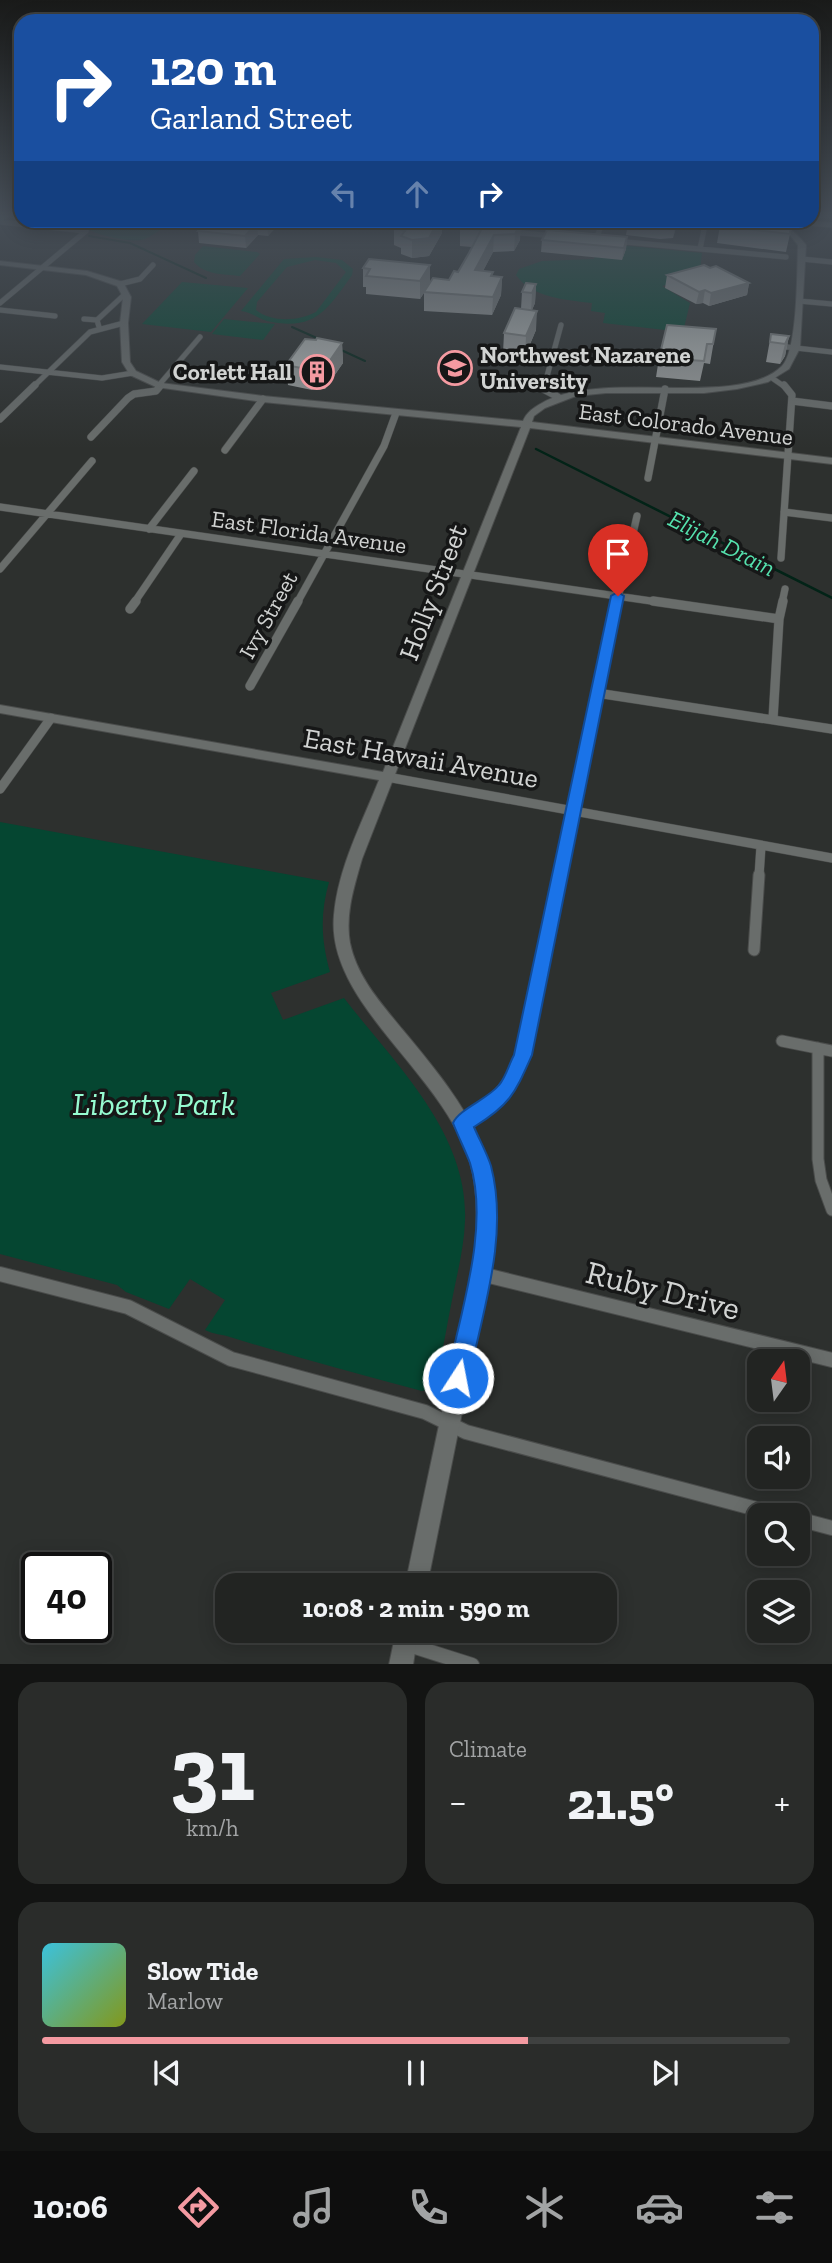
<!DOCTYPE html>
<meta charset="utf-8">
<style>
:root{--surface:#222422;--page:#2a2c2a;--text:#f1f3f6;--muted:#a2a4a5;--line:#3f4140;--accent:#f49aa1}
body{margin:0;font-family:"Zilla Slab",serif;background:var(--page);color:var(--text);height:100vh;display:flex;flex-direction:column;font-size:26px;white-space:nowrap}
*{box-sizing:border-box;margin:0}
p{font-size:23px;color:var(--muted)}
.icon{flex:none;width:38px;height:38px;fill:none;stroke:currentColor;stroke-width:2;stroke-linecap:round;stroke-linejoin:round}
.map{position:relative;height:1664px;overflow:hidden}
.panel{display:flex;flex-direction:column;gap:18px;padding:18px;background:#131413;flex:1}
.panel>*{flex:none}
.hud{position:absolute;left:14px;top:14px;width:805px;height:214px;border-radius:21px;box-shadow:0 4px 18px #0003,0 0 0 2px var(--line);background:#1a4fa0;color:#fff;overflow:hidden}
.needle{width:46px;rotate:14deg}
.fabs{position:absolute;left:747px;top:1349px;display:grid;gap:14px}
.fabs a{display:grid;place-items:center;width:63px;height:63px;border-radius:14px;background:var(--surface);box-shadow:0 4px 18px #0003,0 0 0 2px var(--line);font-size:35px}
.speed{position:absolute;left:21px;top:1552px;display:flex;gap:14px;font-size:35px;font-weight:700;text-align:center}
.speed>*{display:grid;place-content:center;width:91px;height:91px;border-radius:50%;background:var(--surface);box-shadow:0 4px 18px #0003,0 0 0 2px var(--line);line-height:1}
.speed .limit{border:4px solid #111;border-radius:10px;background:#fff;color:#111}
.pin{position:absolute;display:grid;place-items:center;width:60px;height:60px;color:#fff;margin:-72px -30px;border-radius:50% 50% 50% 0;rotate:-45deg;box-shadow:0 0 7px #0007}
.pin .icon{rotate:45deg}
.me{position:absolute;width:77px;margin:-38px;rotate:11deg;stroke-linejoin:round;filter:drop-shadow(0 0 5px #0008)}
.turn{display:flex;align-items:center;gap:24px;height:147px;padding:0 21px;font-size:32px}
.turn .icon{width:91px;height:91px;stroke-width:2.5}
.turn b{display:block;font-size:49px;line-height:60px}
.lanes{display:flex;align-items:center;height:66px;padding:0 21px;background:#0003;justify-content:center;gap:35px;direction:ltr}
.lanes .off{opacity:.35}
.big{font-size:52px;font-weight:700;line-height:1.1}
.panel .widget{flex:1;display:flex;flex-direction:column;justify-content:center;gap:10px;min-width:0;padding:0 24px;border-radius:21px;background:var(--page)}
.panel .dial{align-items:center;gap:0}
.dial b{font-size:91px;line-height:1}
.song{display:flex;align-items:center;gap:21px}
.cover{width:84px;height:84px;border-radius:10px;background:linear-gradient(135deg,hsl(190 70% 55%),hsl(70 70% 35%))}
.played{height:7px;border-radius:4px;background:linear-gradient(90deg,var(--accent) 65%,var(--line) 65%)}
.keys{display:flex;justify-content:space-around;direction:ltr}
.heat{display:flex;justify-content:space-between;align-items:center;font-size:38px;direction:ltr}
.panel .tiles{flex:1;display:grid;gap:18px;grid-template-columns:1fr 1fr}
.widget:last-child{grid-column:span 2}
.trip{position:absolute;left:215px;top:1573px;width:402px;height:70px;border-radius:21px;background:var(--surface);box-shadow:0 4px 18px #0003,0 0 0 2px var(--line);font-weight:700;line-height:70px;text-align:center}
.tab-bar{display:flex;height:112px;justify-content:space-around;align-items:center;background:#0e0e0e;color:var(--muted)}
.tab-bar .icon{width:49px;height:49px}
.tab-bar .active{color:var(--accent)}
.tab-bar b{font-size:32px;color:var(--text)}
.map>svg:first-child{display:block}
.green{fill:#054631;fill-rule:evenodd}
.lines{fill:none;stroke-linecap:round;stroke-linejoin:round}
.stream-far1{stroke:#022317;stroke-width:2}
.stream{stroke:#022317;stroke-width:2.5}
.street-far4-casing{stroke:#4a4c4b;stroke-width:6}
.street-far3-casing{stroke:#4a4c4b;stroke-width:8}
.street-far2-casing{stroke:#4a4c4b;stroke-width:10}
.street-far1-casing{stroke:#4a4c4b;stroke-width:13}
.street-casing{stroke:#4a4c4b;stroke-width:16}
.secondary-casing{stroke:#4a4c4b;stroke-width:2}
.primary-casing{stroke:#4a4c4b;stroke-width:2}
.street-far4{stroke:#696d6b;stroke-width:5}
.street-far3{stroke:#696d6b;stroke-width:7}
.street-far2{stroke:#696d6b;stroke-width:9}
.street-far1{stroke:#696d6b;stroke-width:11}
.street{stroke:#696d6b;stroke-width:14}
.secondary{fill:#696d6b;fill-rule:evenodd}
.primary{fill:#5b8f7a;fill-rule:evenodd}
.wall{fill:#9a9d9c}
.shaded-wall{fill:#7d807f}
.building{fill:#b3b7b5;stroke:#7d807f;stroke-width:2}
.route{fill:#1a73e8;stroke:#114b97;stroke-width:2}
.labels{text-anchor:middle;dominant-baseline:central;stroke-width:7;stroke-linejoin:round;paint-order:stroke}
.far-poi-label{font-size:23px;font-weight:bold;fill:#d1d3d2;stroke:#161717;text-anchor:start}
.far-street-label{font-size:23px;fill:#d1d3d2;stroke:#161717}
.far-water-label{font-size:24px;font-style:italic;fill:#55e2ae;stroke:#161717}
.street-label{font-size:28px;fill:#d1d3d2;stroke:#161717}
.near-park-label{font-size:33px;font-style:italic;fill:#96fcd1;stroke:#161717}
.near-street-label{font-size:33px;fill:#d1d3d2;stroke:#161717}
</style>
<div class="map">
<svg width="832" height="1665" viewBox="0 0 832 1665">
<rect width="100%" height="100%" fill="#2d302e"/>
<path class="green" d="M78 221H174C166 225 151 237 145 239 133 244 84 234 78 221Z
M600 243 702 253 700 271 715 274 662 286 690 303 683 332 603 323 605 313 591 311 592 303C567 300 532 298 516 275L519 269 542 261 594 259Z
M203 246 257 252 260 254 240 276C223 274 205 275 194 262L195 255Z
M316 257 342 260 353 269 352 275C328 309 315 332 267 321 257 318 251 312 241 311L284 259ZM315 260 336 263 346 272 316 312C299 321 272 323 256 310L257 302 287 267Z
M182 282 248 288 211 332 142 324Z
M224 319 275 324 263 340 212 334Z
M0 822 329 882C320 914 321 940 330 972L271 993 283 1020 344 998C394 1063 469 1133 465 1221 464 1248 457 1274 452 1300 446 1329 442 1360 432 1388L422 1391C358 1374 294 1357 230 1337 221 1334 215 1335 205 1330L225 1300 190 1279 169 1309 126 1292 117 1285 0 1254Z"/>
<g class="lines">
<path class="stream-far1" d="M89 236 130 243 206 278
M292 327 319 339
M339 349 365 361"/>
<path class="stream" d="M536 449 832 598"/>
<g class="street-far4-casing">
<path id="street-far4" d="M388 220 412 223
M0 222 86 231
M430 224 471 228
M781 226 805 223 832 225
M510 232 555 236
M596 240 603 220
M615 241 786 257
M700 249 706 220
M802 259 832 262
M120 284 140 279 153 265
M799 301 832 304
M0 303 86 231
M0 310 55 316
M84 319 97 320 99 327
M97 320 125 294
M787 347 832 352
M0 367 102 378 133 373
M772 378 785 387
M159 385 200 337
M33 387 90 332 124 323
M159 387 161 385
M544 387 561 325"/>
</g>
<g class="street-far3-casing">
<path id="street-far3" d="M544 385 543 389 558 397
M792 401 832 406
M0 419 35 385
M91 437 128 398 134 394 156 391 161 385
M225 450 263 399
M648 478 665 389
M0 507 665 603
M784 512 832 518
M149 529 194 471
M781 558 792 395 784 385
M0 569 92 461
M134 603 181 534
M297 603 384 446 396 413
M617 603 637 516
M782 603 785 589"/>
</g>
<g class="street-far2-casing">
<path id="street-far2" d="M653 601 779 619
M130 609 136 601
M250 686 298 601
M597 693 832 729
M773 719 779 619 783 601
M387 777 832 858
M0 789 51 718
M559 876 618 601
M759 876 761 846"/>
</g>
<g class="street-far1-casing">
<path id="street-far1" d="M754 950 759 875
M782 1041 832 1051
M818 1048V1159L821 1180 832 1210
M462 1123C491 1105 510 1087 523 1055L559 875"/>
</g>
<g class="street-casing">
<path id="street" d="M0 1274 128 1307 231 1359 425 1412 466 1432 783 1516
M481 1274 832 1360
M798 1519 832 1528
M406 1644 472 1665"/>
</g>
<g class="secondary-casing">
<path id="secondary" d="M762 220C781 220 794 230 806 245L800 348 789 369 768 382 737 389 704 393H606L576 396 545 408 534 416 532 422 832 458V464L530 428 362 859C354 887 345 914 350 943 357 977 380 1002 402 1029 472 1113 507 1159 490 1274L427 1586H405C420 1513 436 1441 451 1368 464 1307 484 1243 474 1180 459 1081 325 1009 334 915 338 868 362 823 379 780L0 713V705L383 772 521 427 263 402 156 387 130 375 122 362 120 323 123 297 117 286 86 275 0 265V261L87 271 123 282 131 297 128 323 130 362 136 371 161 383 263 396 523 421C527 412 533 408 542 403 603 368 738 410 782 366 798 350 797 270 798 245L789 234Z
M396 1631H418L413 1665H389Z"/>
</g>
<g class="primary-casing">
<path id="primary" d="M0 216H9L0 222Z"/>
</g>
<use href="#street-far4" class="street-far4"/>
<use href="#street-far3" class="street-far3"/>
<use href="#street-far2" class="street-far2"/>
<use href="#street-far1" class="street-far1"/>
<use href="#street" class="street"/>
<use href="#secondary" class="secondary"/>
<use href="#primary" class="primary"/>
</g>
<path class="wall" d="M200 220H282L268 236 258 235 246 248 199 243 198 231 201 228Z
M399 220H442V233L429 256 412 258 401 254V248L394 245V227Z
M504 220 520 240 514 251 493 252 483 271 493 277H502L501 295 492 315 424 311V292L427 288 420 299 366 294V287H363V268L369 259 430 284 449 280 458 272 472 247 460 246V228Z
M678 220 673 238 660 239 626 235 628 223Z
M721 220 790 234 786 252 717 243Z
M627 237 626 249 622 260 541 252 542 240Z
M710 268 749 283 747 295 709 306 703 303 696 304 665 288 667 275Z
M536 284 535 303 532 310 536 330 525 356 503 353 504 333 521 309 522 292Z
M716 329 710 364 704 363 700 381 656 377 659 358Z
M771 334 789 336 785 356 780 364 766 362Z
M342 343 343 363 325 389 314 388 312 390 288 385 286 365Z"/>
<path class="shaded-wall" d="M270 220 282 221 268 236 267 224Z
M439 220H442V233L429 256 412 258V240Z
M676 220H678L673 238Z
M257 223 258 235 246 248 245 236Z
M521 223 520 240 514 251 515 234Z
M494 235 493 252 474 288 475 270Z
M627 237 626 249 622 260 624 248Z
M430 265V284L420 299V281Z
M502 277 501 295 492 315 493 297Z
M749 283 747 295 709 306 711 293Z
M536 284 535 303 531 312 532 293Z
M705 290 703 303 696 304 699 292Z
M537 311 536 330 525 356 526 336Z
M789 336 785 356 780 364 785 344Z
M342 343 343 363 325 389 324 369Z
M313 368 314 388 312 390 311 370Z"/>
<path class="building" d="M209 220H270L267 224 257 223 245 236 198 231Z
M399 220H439L429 238 412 240 401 236 405 231 394 227Z
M465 220H504L521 223 515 234 494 235 475 270 493 272 491 276 502 277 493 297 424 292 433 278 449 280 454 271 458 272 469 253 481 230 460 228Z
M628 220H676L675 226 661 227 628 223Z
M721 220H778L791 222 790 234 720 226Z
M547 230 627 237 624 248 542 240Z
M369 259 430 265 420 281 366 276 370 269 363 268Z
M704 265 710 268 716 266 749 283 711 293 705 290 699 292 667 275Z
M526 283 536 284 532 293 522 292Z
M515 308 537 311 526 336 504 333Z
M667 325 716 329 713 344H707L704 361 659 358Z
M771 334 789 336 785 344 770 342Z
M317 338 342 343 324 369 313 368 311 370 286 365 305 339 316 340Z"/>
<linearGradient id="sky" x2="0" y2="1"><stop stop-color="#191a19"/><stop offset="0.48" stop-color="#464e57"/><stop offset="1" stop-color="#464e57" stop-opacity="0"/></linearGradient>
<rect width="832" height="449" fill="url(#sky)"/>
<path class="route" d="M618 592 624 596 532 1055C515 1093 511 1104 474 1127 479 1139 487 1153 491 1166 509 1235 483 1310 469 1378L466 1386 458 1390 450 1386 447 1378C460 1313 490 1228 470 1163 465 1150 458 1136 453 1123 459 1109 488 1099 499 1085 506 1077 509 1064 514 1055L611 596Z"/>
<defs>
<g id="university-ring" transform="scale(1.75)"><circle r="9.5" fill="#161717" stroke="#f49aa1" stroke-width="1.5"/><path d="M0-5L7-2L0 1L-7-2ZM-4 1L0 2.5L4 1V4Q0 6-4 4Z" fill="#f49aa1"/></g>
<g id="building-ring" transform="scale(1.75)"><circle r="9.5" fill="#161717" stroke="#f49aa1" stroke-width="1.5"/><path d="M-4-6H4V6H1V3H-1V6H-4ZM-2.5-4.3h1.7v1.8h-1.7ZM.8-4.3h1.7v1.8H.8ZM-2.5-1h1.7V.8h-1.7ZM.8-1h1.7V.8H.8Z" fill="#f49aa1"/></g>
</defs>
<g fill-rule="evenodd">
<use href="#university-ring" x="455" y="368"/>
<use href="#building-ring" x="317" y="372"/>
</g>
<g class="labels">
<g class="far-poi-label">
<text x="480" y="355">Northwest Nazarene<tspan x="480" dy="26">University</tspan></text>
<text x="292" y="372" text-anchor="end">Corlett Hall</text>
</g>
<g class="far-street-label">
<text transform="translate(686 424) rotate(7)">East Colorado Avenue</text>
<text transform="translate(309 532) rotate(8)">East Florida Avenue</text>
<text transform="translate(268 615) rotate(-61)">Ivy Street</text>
</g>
<g class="far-water-label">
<text transform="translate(722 543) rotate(27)">Elijah Drain</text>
</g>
<g class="street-label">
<text transform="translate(433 592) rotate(-69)">Holly Street</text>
<text transform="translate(421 758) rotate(10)">East Hawaii Avenue</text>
</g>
<g class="near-park-label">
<text x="154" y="1103">Liberty Park</text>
</g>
<g class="near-street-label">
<text transform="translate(663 1290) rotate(14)">Ruby Drive</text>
</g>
</g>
</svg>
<div class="fabs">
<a><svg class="needle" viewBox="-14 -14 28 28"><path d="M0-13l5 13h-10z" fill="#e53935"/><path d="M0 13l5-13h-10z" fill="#a2a4a5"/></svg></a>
<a><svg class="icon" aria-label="sound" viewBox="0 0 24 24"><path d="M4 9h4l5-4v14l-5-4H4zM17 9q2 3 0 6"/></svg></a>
<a><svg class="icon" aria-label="search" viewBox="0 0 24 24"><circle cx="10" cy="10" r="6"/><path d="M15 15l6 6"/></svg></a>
<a><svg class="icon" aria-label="layers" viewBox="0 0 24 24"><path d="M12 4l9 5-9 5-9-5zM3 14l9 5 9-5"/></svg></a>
</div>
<div class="speed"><div class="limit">40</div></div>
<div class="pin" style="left:618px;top:596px;background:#d93025"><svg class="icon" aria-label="arrive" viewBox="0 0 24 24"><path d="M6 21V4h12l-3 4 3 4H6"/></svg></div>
<svg class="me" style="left:458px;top:1378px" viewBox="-20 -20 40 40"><circle r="17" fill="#1a73e8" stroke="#fff" stroke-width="3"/><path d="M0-11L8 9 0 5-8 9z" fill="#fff"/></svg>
<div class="trip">10:08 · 2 min · 590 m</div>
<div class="hud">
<div class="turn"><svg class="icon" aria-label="right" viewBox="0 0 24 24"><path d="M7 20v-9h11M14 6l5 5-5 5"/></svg><div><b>120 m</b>Garland Street</div></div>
<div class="lanes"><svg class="icon off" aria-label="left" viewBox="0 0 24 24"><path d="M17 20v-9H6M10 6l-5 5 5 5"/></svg><svg class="icon off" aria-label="ahead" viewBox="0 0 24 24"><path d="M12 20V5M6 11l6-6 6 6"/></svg><svg class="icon" aria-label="right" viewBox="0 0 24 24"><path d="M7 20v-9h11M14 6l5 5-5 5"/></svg></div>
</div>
</div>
<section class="panel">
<div class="tiles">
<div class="widget dial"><b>31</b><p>km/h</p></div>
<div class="widget"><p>Climate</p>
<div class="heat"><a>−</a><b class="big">21.5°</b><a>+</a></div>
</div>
<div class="widget">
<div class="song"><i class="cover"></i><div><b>Slow Tide</b><p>Marlow</p></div></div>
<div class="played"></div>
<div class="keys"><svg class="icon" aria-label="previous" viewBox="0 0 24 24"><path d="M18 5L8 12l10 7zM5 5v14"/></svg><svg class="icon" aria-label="pause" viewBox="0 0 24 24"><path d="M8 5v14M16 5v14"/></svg><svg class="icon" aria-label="next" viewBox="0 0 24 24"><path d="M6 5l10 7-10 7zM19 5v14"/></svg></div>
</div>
</div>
</section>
<nav class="tab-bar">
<b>10:06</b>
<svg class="icon active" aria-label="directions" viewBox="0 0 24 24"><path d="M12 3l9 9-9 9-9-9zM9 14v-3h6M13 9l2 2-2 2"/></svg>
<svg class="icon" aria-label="music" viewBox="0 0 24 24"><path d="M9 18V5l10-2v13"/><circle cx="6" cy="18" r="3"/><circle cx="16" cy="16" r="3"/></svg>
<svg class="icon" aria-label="phone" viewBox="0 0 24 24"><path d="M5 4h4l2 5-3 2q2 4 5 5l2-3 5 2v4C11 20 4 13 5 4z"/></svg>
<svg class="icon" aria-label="climate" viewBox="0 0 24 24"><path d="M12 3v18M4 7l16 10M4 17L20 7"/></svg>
<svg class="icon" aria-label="car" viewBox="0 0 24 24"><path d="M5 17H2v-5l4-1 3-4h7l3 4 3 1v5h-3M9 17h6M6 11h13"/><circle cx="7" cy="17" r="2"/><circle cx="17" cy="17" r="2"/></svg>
<svg class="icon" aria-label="filters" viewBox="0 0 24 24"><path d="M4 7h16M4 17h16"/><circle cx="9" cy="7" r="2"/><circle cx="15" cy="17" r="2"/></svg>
</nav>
